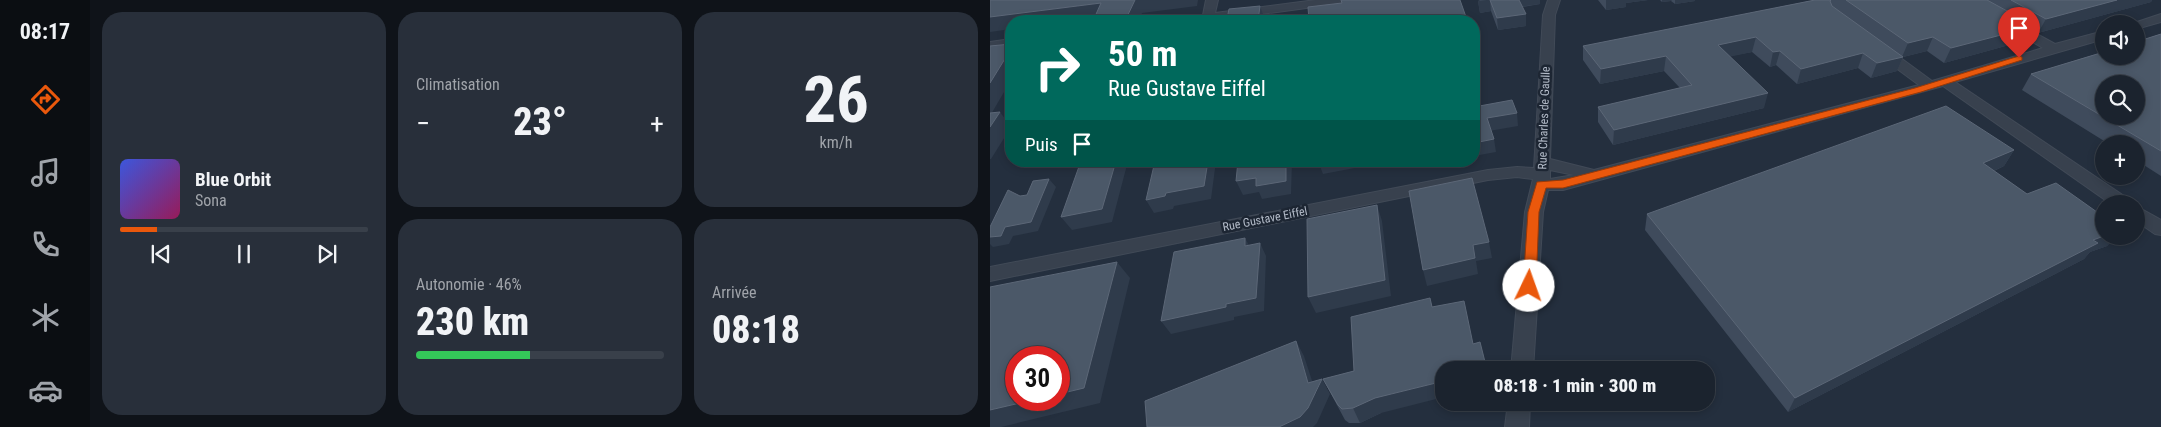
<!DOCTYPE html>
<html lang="fr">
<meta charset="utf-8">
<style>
:root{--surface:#1b232e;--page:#282f3a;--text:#f1f3f6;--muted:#a0a4aa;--line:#39404a;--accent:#ea580c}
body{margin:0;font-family:"Roboto Condensed",sans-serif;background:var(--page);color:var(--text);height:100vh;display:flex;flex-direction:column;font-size:19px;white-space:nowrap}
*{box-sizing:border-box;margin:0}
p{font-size:16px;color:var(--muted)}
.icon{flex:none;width:28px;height:28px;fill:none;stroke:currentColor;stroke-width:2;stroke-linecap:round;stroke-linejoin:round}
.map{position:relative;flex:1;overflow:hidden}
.side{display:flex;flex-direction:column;gap:12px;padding:12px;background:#0f1319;width:900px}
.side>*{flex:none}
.top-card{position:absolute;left:15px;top:15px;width:475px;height:152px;border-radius:20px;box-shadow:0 2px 8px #0003,0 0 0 1px var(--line);background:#00695c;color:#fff;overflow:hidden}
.buttons{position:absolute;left:1105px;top:15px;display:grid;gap:10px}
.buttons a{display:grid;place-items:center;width:50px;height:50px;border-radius:50%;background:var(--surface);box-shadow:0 2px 8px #0003,0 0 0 1px var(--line);font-size:25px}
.speed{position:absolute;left:15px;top:346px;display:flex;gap:10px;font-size:25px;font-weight:700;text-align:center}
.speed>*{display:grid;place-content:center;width:65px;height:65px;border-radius:50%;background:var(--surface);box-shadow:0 2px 8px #0003,0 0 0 1px var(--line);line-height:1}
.speed .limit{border:8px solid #d22;background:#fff;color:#111}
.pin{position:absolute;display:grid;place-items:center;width:42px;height:42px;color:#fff;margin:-51px -21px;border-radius:50% 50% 50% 0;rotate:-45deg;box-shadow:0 0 5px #0007}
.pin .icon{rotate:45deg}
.me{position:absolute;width:55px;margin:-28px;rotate:3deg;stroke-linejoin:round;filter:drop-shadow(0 0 4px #0008)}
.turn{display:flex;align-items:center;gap:18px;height:105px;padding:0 20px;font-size:22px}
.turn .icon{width:65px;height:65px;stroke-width:2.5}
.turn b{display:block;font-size:35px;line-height:42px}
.then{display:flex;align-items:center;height:48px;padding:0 20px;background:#0003;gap:10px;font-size:19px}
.big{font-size:38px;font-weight:800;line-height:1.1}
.side .widget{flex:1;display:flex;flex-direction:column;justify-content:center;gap:8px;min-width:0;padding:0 18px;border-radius:20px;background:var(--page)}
.side .dial{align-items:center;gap:0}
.dial b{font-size:65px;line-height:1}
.song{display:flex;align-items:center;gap:15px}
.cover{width:60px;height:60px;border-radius:8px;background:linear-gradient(135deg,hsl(230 70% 55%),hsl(330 70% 35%))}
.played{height:5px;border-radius:2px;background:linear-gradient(90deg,var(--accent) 15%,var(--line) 15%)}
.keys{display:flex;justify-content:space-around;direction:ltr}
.heat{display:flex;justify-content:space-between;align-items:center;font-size:28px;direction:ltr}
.charge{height:8px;border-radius:4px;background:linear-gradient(90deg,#34c759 46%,var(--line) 0)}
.side .tiles{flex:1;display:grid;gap:12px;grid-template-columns:repeat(3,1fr)}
.widget:first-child{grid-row:span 2}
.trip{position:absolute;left:445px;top:361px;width:280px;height:50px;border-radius:20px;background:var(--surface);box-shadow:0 2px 8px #0003,0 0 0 1px var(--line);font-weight:800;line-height:50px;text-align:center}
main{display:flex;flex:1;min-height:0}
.tab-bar{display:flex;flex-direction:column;width:90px;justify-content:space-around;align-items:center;background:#0b0e12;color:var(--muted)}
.tab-bar .icon{width:35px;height:35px}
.tab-bar .active{color:var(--accent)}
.tab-bar b{font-size:22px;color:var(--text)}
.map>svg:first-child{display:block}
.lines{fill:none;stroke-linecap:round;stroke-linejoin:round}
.minor-casing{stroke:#414a57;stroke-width:2}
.minor{fill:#38414e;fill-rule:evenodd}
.wall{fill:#3f4b5c}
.shaded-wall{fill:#2f3b4b}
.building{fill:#4b5868;stroke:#5c6777;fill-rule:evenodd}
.route{fill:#ea580c;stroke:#983908}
.labels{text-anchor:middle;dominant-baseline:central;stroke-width:5;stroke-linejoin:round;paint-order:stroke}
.street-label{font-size:12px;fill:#b4bcc9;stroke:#1d2633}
</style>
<main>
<nav class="tab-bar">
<b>08:17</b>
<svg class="icon active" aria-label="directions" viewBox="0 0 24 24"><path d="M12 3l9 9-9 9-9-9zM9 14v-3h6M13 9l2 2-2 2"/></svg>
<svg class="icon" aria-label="music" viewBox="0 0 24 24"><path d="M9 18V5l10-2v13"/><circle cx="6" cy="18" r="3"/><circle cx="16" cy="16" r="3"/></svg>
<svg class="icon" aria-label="phone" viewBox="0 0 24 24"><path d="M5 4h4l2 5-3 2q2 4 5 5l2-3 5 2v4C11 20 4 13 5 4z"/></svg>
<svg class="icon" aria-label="climate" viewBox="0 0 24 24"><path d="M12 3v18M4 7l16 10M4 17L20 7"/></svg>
<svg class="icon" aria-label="car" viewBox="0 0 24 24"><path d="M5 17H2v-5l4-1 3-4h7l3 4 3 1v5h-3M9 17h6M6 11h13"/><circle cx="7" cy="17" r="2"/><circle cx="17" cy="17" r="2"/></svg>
</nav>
<section class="side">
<div class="tiles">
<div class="widget">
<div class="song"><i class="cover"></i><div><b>Blue Orbit</b><p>Sona</p></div></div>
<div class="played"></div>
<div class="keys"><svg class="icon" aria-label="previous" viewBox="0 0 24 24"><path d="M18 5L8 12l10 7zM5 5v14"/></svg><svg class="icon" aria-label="pause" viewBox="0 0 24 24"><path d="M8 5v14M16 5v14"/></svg><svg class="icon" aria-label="next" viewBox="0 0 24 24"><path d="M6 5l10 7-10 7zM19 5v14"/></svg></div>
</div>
<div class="widget"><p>Climatisation</p>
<div class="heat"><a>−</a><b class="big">23°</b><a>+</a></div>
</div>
<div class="widget dial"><b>26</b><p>km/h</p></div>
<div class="widget"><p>Autonomie · 46%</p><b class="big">230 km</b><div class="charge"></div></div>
<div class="widget"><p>Arrivée</p><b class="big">08:18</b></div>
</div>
</section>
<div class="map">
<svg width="1171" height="427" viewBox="0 0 1171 427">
<rect width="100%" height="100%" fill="#242f3e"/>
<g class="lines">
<g class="minor-casing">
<path id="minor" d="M216 0H228L225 13 326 0H359L353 3 220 21H185L191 17 213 15Z
M558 0H570L565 15 560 159 604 170 929 85 887 54 885 51 887 48H897L942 81 1053 48 970 0H985L1065 44 1114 31V39L965 82 1140 200 1142 204H1121L953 86 573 190H558L553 212 543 370H521L535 212 543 179 527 177 498 180 0 281V267L498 170 527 167 544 168 553 15ZM560 170 584 175 560 179Z
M1171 14V22L1146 29V24H1141Z
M21 39V47L0 50V42Z
M1146 206 1171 220V235L1165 234 1146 221Z
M518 402H540L539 427H515Z"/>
</g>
<use href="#minor" class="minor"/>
</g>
<path class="wall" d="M490 0H550V4L532 7 536 26 508 30 501 11 490 13 488 1Z
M608 0H658L636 3V7L616 10Z
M670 0H705V1L685 4 681 1 672 2Z
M825 0H1162L1161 2 1048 33 1037 27 1030 42 954 63 937 51 913 57 907 71 881 78 868 68 807 84 786 65 780 67 762 52 740 56 774 108 623 145 608 122V107L690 88 674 71 610 84 593 60V46Z
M1171 34V176L1146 160V144H1119L1032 90 1041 74Z
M1024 150 1014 166 1004 171 1037 194 1114 236H1126L1117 246 1100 252 1094 259 798 412 655 230 657 214Z
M440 298 442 307 391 413 370 423H359L355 420 333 379 364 371Z"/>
<path class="shaded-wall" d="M145 0H208L207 6 152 13 149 21H135Z
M497 0H500L501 11 490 13 488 1Z
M527 0H550V4L528 7Z
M616 0H658L636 3V7L616 10Z
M672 0H682L681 1 672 2Z
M685 0H705V1L685 4Z
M1127 0H1162L1161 2 1048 33 1056 19Z
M111 3 119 17 87 21H21V29L0 32V17Z
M270 6 275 20V21H268Z
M536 14V26L508 30 507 18Z
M476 17V21H445Z
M1039 23 1037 28H1038L1030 42 954 63 961 48Z
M766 37 762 52 725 60 728 45Z
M943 37 937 51 913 57 907 71 881 78 887 63 912 57 918 43Z
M21 49V80L0 116V83Z
M790 51 786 65 780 67 783 52Z
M873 53 868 68 807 84 811 69Z
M676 56 674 71 610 84 611 69Z
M778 93 774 108 623 145 624 130Z
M10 112 21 127 1 159H0V127Z
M527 113 528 126 499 131 497 118Z
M504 139 506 152 484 156V143Z
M1024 150 1014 166 983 180 993 163Z
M126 161H138L122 222 82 230 71 217Z
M218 161H226L221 199 184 206 183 209 164 213 156 200 176 193Z
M296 161H302L301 194 272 199 269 192 253 195 246 181Z
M328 161H387L386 162V164L333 174Z
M59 179 66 187 48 231 23 236 19 244 3 247 0 244V237L15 227Z
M387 205 392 221 401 296 326 313 318 297Z
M1114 236H1126L1117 246 1100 252 1094 259 798 412 805 398 1103 240Z
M255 238 262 251 255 246Z
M499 242 502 258 486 261 488 274 437 286 433 270 483 245Z
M270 243 276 256 274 311 244 317V320L181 334 171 321 236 304Z
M127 262 140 278 110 403 11 427H0V410L43 400H69V394Z
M306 341 314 356 326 393 332 379 340 394 327 423 323 427H289L318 383Z
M454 381V397L391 413 370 423 363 408 385 398Z"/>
<path class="building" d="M0 0H145L135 21H103L111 3 0 17Z
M351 0H470L476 17 445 21H319L318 7 352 3Z
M500 0H529L536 14 507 18Z
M825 0H841L840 1 842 6 913 57 887 63 873 53 811 69 790 51 783 52 766 37 728 45 778 93 624 130 608 107 702 85 676 56 611 69 593 46Z
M856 0H997L1039 23 1033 25 1038 28 961 48 943 37 918 43Z
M1021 0H1127L1056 19Z
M270 6 268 21H216L237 19 239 9Z
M1171 34V151L1041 74 1114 52V56H1146V42ZM1114 84H1146V116H1114Z
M21 44V49L0 83V46Z
M522 100 527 113 497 118 504 139 484 143V107Z
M956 106 1024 150 993 163 1037 194 1066 183 1114 217V236L1103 240 1108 243 805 398 657 214Z
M10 112 0 127V113Z
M91 161H126L112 209 71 217Z
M165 161H218L214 186 176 193 175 196 156 200Z
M248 161H296V181L266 186V178L246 181Z
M482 178 499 242 483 245 485 258 433 270 419 191Z
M59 179 41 222 15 227 11 236 0 237V227L18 190 30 196 37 195 43 181Z
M387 205 395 280 318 297 317 219Z
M255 238V246L270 243 266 298 236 304V307L171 321 184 252Z
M127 262 94 388 69 394V358H26V400H43L0 410V287Z
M440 298 442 307 474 301 483 344 490 342 497 370H454V381L385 398 363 408 352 409 348 405 333 379 364 371 361 317Z
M306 341 318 383 332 379 318 408 310 417 289 427H157L155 401Z"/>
<path class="route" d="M1029 56 1032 57V60L931 92 573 188H556L549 212 546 286 544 289H535L533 286 538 212 547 182 573 180 925 88Z"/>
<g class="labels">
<g class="street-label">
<text transform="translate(554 118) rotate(-88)">Rue Charles de Gaulle</text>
<text transform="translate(275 219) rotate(-11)">Rue Gustave Eiffel</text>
</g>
</g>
</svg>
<div class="buttons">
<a><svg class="icon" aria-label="sound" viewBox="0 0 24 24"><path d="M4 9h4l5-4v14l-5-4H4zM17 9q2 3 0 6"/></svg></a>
<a><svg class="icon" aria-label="search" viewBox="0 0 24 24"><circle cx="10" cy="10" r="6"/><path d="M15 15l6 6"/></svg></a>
<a>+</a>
<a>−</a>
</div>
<div class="speed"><div class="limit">30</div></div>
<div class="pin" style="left:1029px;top:58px;background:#d93025"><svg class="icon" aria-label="arrive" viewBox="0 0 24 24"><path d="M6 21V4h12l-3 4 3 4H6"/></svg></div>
<svg class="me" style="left:539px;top:286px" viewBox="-20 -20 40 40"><circle r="19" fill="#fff"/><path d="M0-13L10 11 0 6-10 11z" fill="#ea580c"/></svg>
<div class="trip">08:18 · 1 min · 300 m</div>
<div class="top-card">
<div class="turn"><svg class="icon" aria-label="right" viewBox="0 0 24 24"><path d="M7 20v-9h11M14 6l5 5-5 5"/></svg><div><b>50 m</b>Rue Gustave Eiffel</div></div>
<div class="then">Puis<svg class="icon" aria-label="arrive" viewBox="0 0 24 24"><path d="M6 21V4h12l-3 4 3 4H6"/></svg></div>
</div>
</div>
</main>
